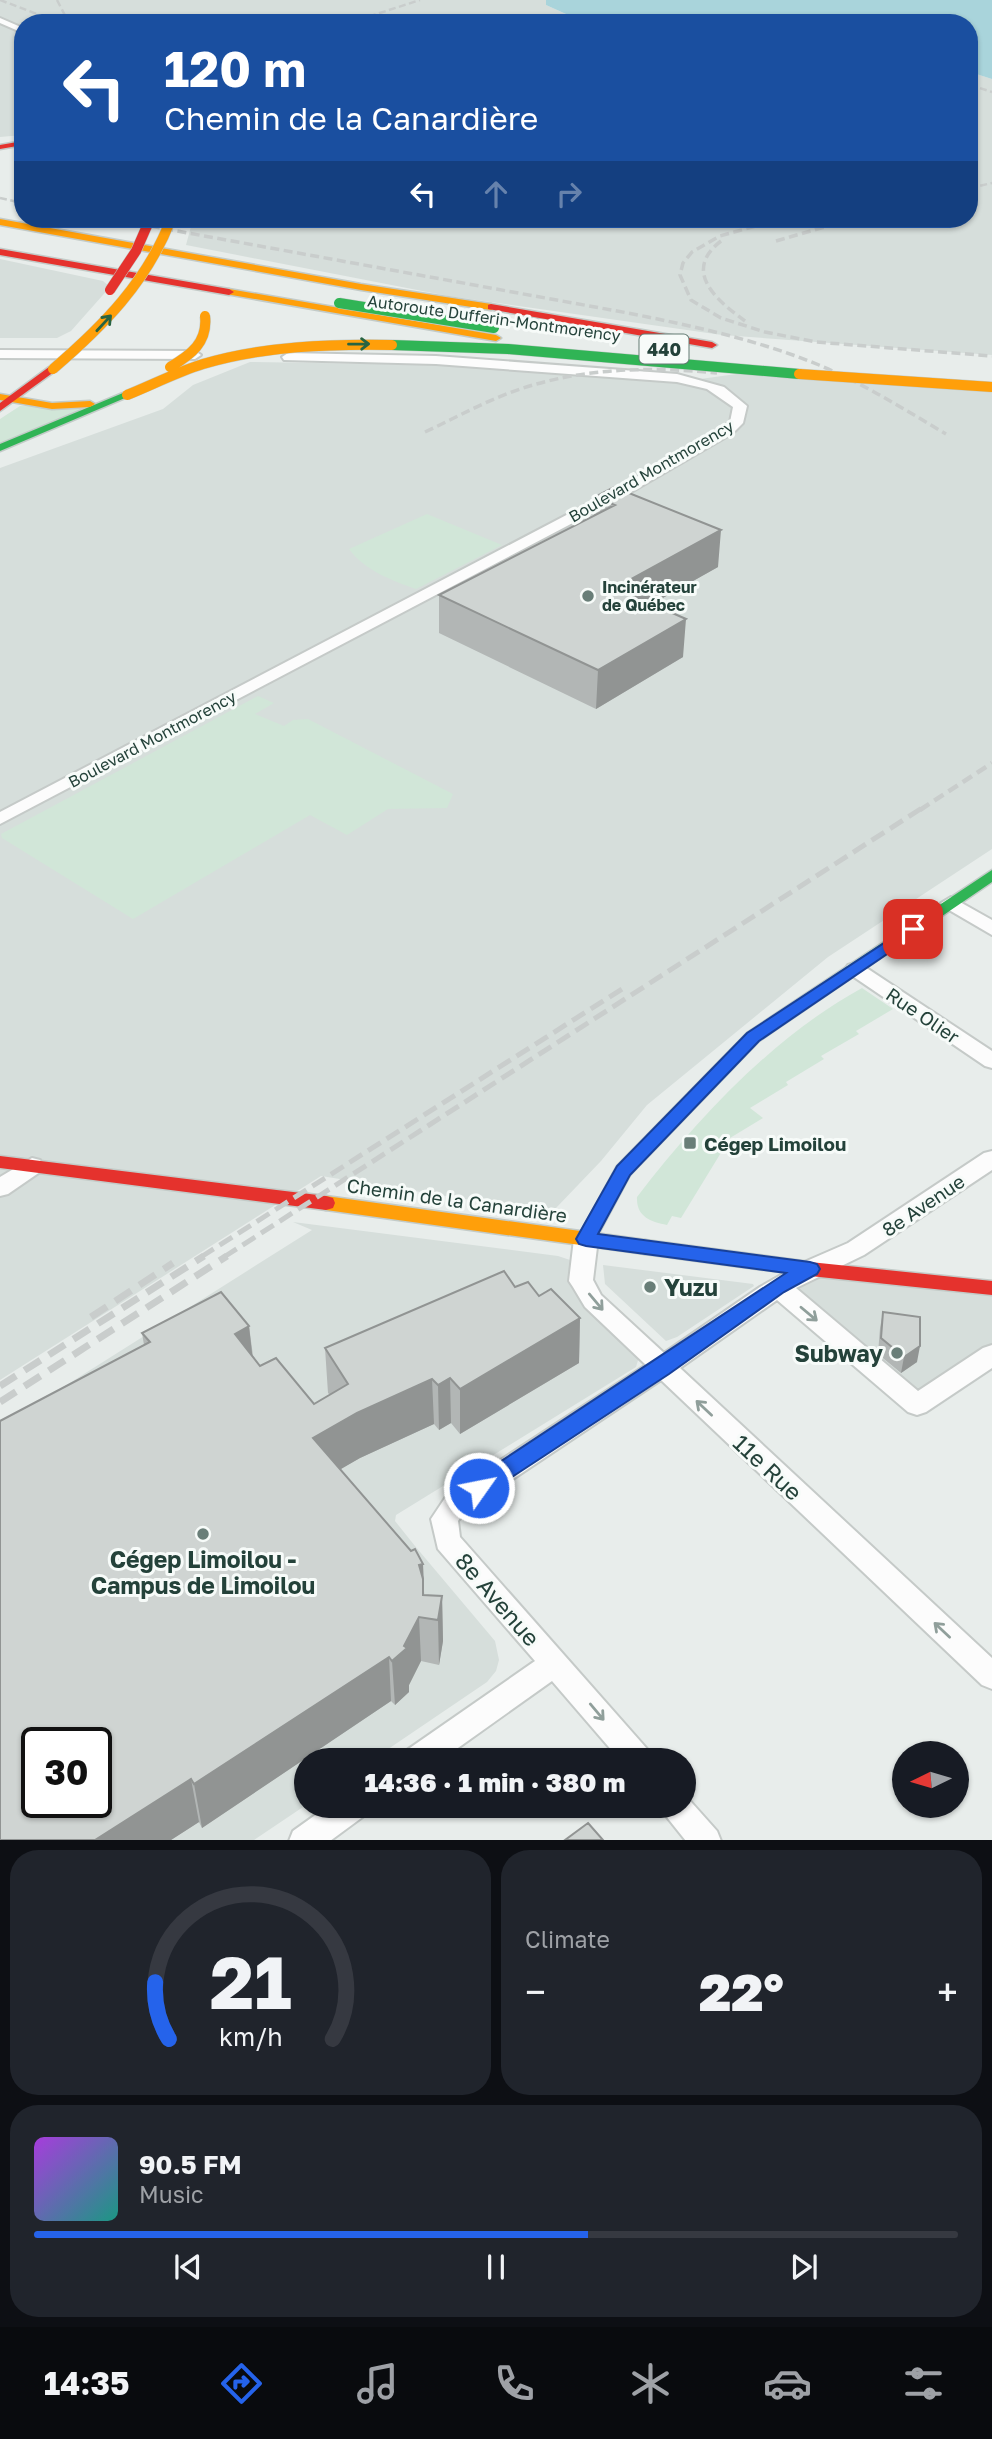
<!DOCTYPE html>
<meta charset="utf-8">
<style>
:root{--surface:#171b24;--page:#20242c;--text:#f1f3f6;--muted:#9ea1a6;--line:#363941;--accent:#2563eb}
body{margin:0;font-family:"Golos Text",sans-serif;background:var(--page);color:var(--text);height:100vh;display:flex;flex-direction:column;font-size:26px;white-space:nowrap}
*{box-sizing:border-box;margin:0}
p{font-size:23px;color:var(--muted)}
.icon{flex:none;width:38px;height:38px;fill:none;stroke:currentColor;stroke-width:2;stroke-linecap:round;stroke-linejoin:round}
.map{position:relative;height:1840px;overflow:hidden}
.sheet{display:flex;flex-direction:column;gap:10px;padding:10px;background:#0d0f14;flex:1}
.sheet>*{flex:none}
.banner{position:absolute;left:14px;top:14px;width:964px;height:214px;border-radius:28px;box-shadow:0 2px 5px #0004;background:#1a4fa0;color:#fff;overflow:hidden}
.needle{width:46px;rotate:265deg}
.fabs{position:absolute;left:892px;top:1741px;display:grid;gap:14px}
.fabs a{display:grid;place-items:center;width:77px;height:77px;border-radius:50%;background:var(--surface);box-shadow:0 2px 5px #0004;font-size:35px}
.speed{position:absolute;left:21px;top:1727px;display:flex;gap:14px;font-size:35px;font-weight:700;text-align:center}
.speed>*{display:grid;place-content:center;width:91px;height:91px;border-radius:50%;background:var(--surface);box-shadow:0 2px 5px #0004;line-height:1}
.speed .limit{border:4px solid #111;border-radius:10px;background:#fff;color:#111}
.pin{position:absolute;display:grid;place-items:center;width:60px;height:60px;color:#fff;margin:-30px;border-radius:14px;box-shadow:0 4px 10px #0006}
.me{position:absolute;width:77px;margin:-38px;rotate:57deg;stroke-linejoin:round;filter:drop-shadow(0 0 5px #0008)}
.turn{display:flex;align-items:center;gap:24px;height:147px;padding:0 35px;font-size:32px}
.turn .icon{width:91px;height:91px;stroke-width:2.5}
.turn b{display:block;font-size:49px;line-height:60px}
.lanes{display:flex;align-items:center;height:66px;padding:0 35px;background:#0003;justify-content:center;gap:35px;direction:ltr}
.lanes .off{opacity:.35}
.big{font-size:52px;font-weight:800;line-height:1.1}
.sheet .card{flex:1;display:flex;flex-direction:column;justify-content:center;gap:10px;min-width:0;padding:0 24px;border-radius:28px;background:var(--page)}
.sheet .dial{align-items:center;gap:0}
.dial svg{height:182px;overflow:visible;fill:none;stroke:var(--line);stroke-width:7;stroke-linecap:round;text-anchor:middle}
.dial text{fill:var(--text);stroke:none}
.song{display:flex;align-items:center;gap:21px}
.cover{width:84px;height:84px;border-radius:10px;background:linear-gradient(135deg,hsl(280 70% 55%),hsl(170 70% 35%))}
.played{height:7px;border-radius:4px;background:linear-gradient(90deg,var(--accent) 60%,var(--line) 60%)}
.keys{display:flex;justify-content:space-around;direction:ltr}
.heat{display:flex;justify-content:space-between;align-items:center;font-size:38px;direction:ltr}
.sheet .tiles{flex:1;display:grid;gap:10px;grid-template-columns:1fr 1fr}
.card:last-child{grid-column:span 2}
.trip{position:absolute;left:294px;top:1748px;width:402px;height:70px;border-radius:35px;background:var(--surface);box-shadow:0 2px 5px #0004;font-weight:800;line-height:70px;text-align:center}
.dock{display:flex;height:112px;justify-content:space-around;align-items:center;background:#090b0e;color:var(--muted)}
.dock .icon{width:49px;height:49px}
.dock .on{color:var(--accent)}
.dock b{font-size:32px;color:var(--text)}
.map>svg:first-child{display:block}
.built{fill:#d6dedb;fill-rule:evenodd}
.green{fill:#d1e6d8}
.water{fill:#a9d4db}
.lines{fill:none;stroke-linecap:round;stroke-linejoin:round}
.street-casing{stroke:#c5cac8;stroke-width:4}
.fast-casing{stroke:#c3cbc8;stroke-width:3}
.slow-casing{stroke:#c3cbc8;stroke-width:3}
.jam-casing{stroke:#c3cbc8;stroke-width:3}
.street{fill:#fcfcfc;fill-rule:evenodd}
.fast{fill:#30b455;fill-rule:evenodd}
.slow{fill:#ff9f0a;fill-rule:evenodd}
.jam{fill:#e5322d;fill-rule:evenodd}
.rail-far4{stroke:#c9cdcc;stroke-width:2.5;stroke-dasharray:7 3.5;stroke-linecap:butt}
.rail-far3{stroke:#c9cdcc;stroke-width:3.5;stroke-dasharray:9 4.5;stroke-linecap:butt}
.rail-far2{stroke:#c9cdcc;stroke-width:4.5;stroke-dasharray:11 6;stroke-linecap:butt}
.rail-far1{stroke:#c9cdcc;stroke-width:5;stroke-dasharray:15 7;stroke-linecap:butt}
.rail{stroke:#c9cdcc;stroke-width:7;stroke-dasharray:19 10;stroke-linecap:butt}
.fast-bridge-casing{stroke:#c3cbc8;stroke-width:11;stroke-linecap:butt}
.slow-bridge-casing{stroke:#c3cbc8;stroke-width:11;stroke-linecap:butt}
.jam-bridge-casing{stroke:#c3cbc8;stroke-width:11;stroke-linecap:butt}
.fast-bridge{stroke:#30b455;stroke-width:10}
.slow-bridge{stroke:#ff9f0a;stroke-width:10}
.jam-bridge{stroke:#e5322d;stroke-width:10}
.wall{fill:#b2b6b5}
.shaded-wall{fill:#919493}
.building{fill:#cfd4d2;stroke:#919493;stroke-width:2;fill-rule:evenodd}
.oneway{stroke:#286442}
.oneway2{stroke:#909f9b}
.route{fill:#2563eb;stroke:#184099;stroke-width:2}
.poi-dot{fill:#697e78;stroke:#f7fbf9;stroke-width:2.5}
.labels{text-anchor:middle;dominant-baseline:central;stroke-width:6;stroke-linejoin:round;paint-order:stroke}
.far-street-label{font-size:16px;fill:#24423a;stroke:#f7fbf9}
.far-poi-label{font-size:16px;font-weight:bold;fill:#24423a;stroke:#f7fbf9;text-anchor:start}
.shield{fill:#f7fbf9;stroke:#637a73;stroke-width:2}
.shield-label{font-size:18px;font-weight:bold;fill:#24423a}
.street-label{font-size:19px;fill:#24423a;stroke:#f7fbf9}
.poi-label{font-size:19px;font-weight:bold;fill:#24423a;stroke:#f7fbf9;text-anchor:start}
.near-poi-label{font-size:23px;font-weight:bold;fill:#24423a;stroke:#f7fbf9;text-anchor:start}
.near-street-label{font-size:23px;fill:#24423a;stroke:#f7fbf9}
</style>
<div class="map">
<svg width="992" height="1841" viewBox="0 0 992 1841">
<rect width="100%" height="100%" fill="#e8edeb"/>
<path class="built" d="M0 0H546V5L586 23H23V135L0 137Z
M970 72 992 79V355L722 335 448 296 186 245 193 219H970Z
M0 259 103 281 110 287 71 331 57 338H0Z
M250 362 439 365 671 383 774 369 992 383V849L828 957 647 1105 601 1161 556 1208 552 1210 465 1199 321 1176 0 1380V468L163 409 193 385Z
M293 1222 558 1256 570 1260 573 1263 569 1277 577 1296 639 1357 636 1367 396 1515 395 1521 415 1546 495 1641 499 1660 496 1671 487 1682 372 1760H306V1805L254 1840 0 1841V1427L312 1230ZM37 1743H96V1802H37Z
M603 1265 753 1284 754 1286 677 1337 666 1341 605 1284Z
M810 1269 992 1288V1355L917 1405 778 1287Z"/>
<path class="green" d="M20 406 87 407 0 446V419Z
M427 514 502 545 416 589C393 581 364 570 349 549Z
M258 696 274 703 255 714 284 726 293 720 308 719 453 794 447 808 388 809 347 835 310 815 133 919 2 838 1 834Z
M862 988 893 1009 856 1031 859 1034 821 1056 824 1059 786 1082 788 1085 750 1108 763 1118 730 1138 681 1218 672 1216 667 1225C651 1222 636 1217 637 1197 697 1119 774 1036 862 988Z"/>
<path class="water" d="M546 0H992V79L970 72V23H586L546 5Z"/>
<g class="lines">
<g class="street-casing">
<path id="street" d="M0 18 23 28V33L0 23Z
M0 350 195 351 201 355 195 359 0 358Z
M288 353 436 356 677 374 724 387 747 406 743 423 733 433 626 495 0 824V812L616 489 723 427 730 422 733 407 707 389 677 382 436 364 284 360 282 357Z
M951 897 992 920V935L944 907 941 903Z
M855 963 862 965 992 1051V1068L985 1066 848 973 845 969 848 965Z
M992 1151V1170L864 1255 796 1288 918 1391 983 1348 992 1345V1368L926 1412 917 1415 908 1412 777 1300 680 1368 992 1658V1689L982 1685 661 1380 465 1511 458 1521 460 1537 648 1750 653 1760H620L552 1681 441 1760H402L407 1750 535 1661 438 1549 431 1519 447 1495 646 1365 585 1307 573 1287 569 1281 574 1239 578 1233 586 1230 594 1233 598 1239 593 1280 601 1295 664 1353 760 1287 802 1263 848 1243 984 1153Z
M32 1158 40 1160 43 1166 40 1172 8 1194 0 1196V1177Z
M684 1794 717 1831 721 1841H686L666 1816 662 1806H684Z
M328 1806H368L364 1816 330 1841H289L293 1831Z"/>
</g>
<g class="fast-casing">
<path id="fast" d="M123 393 132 395 0 451V444Z
M992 870V882L759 1041 630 1175 593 1244 586 1246 579 1244 577 1239 617 1166 747 1033Z"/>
</g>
<g class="slow-casing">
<path id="slow" d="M0 219 361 284 491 304 496 307 491 310 361 290 0 225Z
M229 289 496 335 501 338 496 341 226 294V290Z
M0 394 52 403 90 401 95 404 90 407 52 409 0 400Z
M326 1196 645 1240 652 1242 654 1247 652 1252 645 1254 326 1210 319 1208 317 1203 319 1198Z"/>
</g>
<g class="jam-casing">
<path id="jam" d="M23 141V145L0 149V145Z
M0 249 229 289 234 292 229 295 0 255Z
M491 304 712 342 717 345 712 348 488 309V305Z
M49 367 58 369 0 411V403Z
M0 1156 326 1196 333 1198 335 1203 333 1208 326 1210 0 1168Z
M645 1240 810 1262 992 1281V1295L810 1276 645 1254 638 1252 636 1247 638 1242Z"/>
</g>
<use href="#street" class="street"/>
<use href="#fast" class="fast"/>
<use href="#slow" class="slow"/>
<use href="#jam" class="jam"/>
<path class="rail-far4" d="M0 0 61 23
M57 0 69 23
M349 23 420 0
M970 85 992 92
M970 188 992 183
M0 198 22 203"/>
<path class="rail-far3" d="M14 201 23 203
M111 219 628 313C693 326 758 340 819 365 864 384 904 409 946 434
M781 219 720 236 692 252 683 263 680 275 691 300 721 318 765 332 816 342 992 356
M721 241C682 271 716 300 745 321
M776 241 852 219
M425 432C453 419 480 404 509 393 576 368 646 366 717 373"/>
<path class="rail-far2" d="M920 810 992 763"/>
<path class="rail-far1" d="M201 1257 622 989
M224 1257 922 808"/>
<path class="rail" d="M91 1317 173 1263
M0 1386 204 1256
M0 1402 227 1256"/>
<g class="fast-bridge-casing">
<path id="fast-bridge" d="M339 303 494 328
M392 345 508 349 799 374"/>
</g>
<g class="slow-bridge-casing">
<path id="slow-bridge" d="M170 367C191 355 208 342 205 316
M53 369C103 326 147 282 171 219
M799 374 992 387
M127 395C152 385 177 372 203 364 264 346 329 344 392 345"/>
</g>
<g class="jam-bridge-casing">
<path id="jam-bridge" d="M110 290 136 251 150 219"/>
</g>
<use href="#fast-bridge" class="fast-bridge"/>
<use href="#slow-bridge" class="slow-bridge"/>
<use href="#jam-bridge" class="jam-bridge"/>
</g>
<path class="wall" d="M614 487 718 567 652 604 683 657 596 709 439 633V595L594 516 595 497Z
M515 1287 539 1296 580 1318 579 1363 460 1434 451 1423 439 1430 434 1424 360 1458 340 1469 423 1564 424 1595 442 1596 443 1641 439 1665 421 1661 409 1685V1692L395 1705 391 1701 202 1828 199 1822 171 1840 144 1345 142 1333 249 1326 253 1356 260 1366 314 1404 330 1395 328 1393 325 1348Z
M883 1312 917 1362 901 1373 878 1354 880 1328Z"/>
<path class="shaded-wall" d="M721 530 718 567 613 626 615 588Z
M686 619 683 657 596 709 598 670Z
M580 1318 579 1363 460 1434V1389Z
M249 1326 254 1371 235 1334Z
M920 1346 917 1362 901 1373 904 1357Z
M450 1378 451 1423 439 1430 438 1385Z
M432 1379 434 1424 360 1458 317 1483 313 1438 357 1413Z
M423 1564 425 1618 419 1565Z
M442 1596 443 1641 439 1665 438 1620Z
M419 1617 421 1661 409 1685V1692L395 1705 392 1661Z
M389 1657 391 1701 202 1828 194 1784Z
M191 1779 199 1822 171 1840H95Z"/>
<path class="building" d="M614 487 721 530 615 588 686 619 598 670 439 595 615 505 595 497Z
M504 1271 515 1287 528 1282 539 1296 551 1289 580 1318 460 1389 450 1378 438 1385 432 1379 357 1413 313 1438 411 1551 415 1549 423 1564 419 1565 423 1579V1595L442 1596 438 1620 419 1617 404 1646 407 1648 392 1661 389 1657 194 1784 191 1779 95 1840H0V1421L150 1342 142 1333 221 1292 249 1326 235 1334 260 1366 276 1358 314 1404 348 1384 325 1348ZM37 1743H96V1802H37Z
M883 1312 920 1317V1346L904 1357 881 1338Z
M588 1823 603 1840H565Z"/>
<defs><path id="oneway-shaft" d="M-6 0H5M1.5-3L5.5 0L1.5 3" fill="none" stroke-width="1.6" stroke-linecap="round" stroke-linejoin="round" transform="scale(1.75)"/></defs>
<g class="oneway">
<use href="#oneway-shaft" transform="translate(104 323) rotate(-47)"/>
<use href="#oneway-shaft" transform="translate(359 344) rotate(-1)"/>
</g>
<g class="oneway2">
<use href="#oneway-shaft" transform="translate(596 1302) rotate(50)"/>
<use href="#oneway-shaft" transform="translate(809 1314) rotate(40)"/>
<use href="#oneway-shaft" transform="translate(704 1408) rotate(-137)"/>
<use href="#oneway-shaft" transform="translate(942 1630) rotate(-137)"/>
<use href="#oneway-shaft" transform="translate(597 1712) rotate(50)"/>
</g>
<path class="route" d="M913 924 921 929 918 933 759 1041 630 1175 598 1234 810 1262 817 1264 820 1269 817 1274 784 1292 669 1374 486 1494 479 1497 471 1494 468 1488 471 1481 786 1273 586 1246 579 1244 576 1239 617 1166 747 1033Z"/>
<g class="poi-dot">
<circle cx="588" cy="596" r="7"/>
<rect x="683" y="1136" width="14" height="14" rx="3.5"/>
<circle cx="650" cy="1287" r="7"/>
<circle cx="897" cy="1353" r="7"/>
<circle cx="203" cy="1534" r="7"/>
</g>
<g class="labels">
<g class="far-street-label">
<text transform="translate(494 318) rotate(8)">Autoroute Dufferin-Montmorency</text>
<text transform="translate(651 471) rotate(-30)">Boulevard Montmorency</text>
<text transform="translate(152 739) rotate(-28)">Boulevard Montmorency</text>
</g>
<g class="far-poi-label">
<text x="602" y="587">Incinérateur<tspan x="602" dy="18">de Québec</tspan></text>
</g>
<rect class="shield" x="639.5" y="334.5" width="49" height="29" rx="5"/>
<g class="shield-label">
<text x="664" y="349">440</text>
</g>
<g class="street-label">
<text transform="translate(923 1015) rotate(34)">Rue Olier</text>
<text transform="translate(457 1200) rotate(8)">Chemin de la Canardière</text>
<text transform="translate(923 1205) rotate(-34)">8e Avenue</text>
</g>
<g class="poi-label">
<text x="704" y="1143">Cégep Limoilou</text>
</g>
<g class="near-poi-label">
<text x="664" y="1287">Yuzu</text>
<text x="883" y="1353" text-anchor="end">Subway</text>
<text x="203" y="1559" text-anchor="middle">Cégep Limoilou -<tspan x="203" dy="26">Campus de Limoilou</tspan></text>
</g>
<g class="near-street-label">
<text transform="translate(768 1467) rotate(43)">11e Rue</text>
<text transform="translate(498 1599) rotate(49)">8e Avenue</text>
</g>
</g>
</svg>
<div class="fabs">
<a><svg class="needle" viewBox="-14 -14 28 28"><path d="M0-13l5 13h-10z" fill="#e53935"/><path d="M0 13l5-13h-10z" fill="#9ea1a6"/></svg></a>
</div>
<div class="speed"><div class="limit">30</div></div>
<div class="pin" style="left:913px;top:929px;background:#d93025"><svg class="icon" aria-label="arrive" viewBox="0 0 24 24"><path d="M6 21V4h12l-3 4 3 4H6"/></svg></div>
<svg class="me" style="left:479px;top:1488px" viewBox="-20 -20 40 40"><circle r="17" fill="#2563eb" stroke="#fff" stroke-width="3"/><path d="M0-11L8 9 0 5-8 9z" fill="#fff"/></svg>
<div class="trip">14:36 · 1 min · 380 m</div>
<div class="banner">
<div class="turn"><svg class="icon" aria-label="left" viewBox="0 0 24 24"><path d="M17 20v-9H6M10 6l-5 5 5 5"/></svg><div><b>120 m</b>Chemin de la Canardière</div></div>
<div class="lanes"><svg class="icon" aria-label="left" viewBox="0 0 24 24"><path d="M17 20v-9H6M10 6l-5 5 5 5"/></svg><svg class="icon off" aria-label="ahead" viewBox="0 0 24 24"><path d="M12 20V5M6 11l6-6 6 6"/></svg><svg class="icon off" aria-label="right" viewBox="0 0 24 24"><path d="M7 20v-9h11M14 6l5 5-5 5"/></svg></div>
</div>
</div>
<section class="sheet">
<div class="tiles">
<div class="card dial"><svg viewBox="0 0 100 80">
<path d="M14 69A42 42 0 1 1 86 69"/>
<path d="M14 69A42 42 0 0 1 8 44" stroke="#2563eb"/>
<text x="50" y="56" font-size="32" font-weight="700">21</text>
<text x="50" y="72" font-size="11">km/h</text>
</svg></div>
<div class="card"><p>Climate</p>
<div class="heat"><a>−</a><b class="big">22°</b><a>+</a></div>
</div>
<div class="card">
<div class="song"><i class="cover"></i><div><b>90.5 FM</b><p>Music</p></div></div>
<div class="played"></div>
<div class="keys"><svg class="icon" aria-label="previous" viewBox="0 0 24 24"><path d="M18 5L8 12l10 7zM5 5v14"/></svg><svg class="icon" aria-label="pause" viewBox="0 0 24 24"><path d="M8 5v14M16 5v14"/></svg><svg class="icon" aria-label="next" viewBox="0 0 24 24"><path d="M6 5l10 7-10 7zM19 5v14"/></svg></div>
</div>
</div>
</section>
<nav class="dock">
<b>14:35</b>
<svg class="icon on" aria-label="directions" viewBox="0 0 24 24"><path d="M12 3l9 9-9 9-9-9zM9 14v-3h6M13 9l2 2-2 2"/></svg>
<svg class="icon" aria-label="music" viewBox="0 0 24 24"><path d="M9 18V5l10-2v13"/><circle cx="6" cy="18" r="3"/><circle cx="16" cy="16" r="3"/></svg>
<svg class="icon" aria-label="phone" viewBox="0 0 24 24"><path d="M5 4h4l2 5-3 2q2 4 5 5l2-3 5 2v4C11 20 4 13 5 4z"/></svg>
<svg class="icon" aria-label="climate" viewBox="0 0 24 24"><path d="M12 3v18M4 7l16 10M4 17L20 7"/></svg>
<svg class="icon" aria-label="car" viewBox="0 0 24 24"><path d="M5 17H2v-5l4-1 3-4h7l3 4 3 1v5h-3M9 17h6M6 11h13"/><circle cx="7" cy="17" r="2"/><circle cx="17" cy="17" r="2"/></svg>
<svg class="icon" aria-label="filters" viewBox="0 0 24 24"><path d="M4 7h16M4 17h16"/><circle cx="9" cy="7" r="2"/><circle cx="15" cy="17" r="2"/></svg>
</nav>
